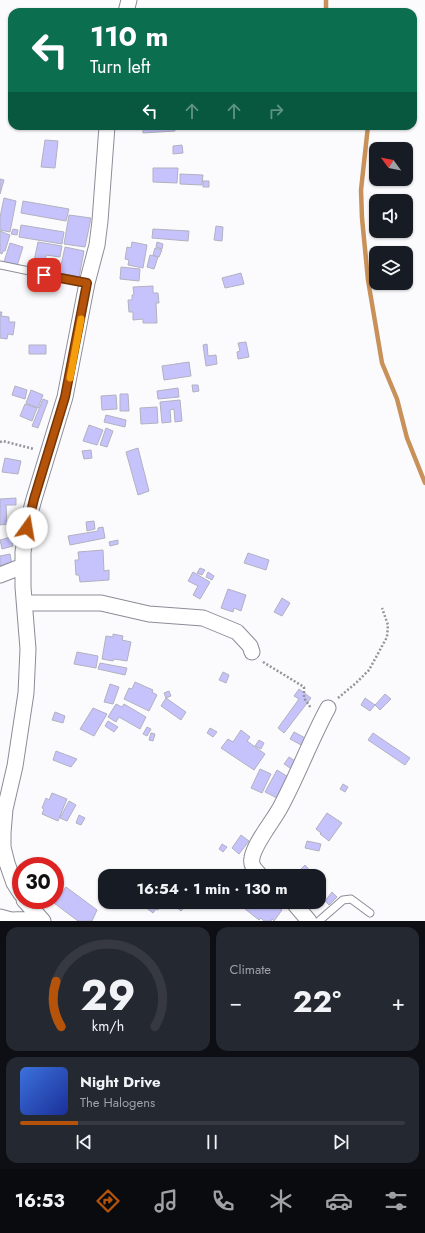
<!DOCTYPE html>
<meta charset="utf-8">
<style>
:root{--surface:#171b24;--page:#242831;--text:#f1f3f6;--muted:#9ea1a6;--line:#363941;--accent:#b45309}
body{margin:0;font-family:Jost,sans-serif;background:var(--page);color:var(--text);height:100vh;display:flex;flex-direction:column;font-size:15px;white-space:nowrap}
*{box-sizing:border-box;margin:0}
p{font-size:13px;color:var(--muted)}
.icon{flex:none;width:22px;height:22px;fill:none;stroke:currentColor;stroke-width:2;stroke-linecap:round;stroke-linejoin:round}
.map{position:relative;height:921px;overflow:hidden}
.panel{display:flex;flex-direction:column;gap:6px;padding:6px;background:#0d0f14;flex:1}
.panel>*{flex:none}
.guide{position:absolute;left:8px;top:8px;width:409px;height:122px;border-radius:12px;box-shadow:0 1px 3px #0004;background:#0b6e4f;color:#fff;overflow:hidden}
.needle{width:26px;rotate:302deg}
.controls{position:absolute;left:369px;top:142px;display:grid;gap:8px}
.controls a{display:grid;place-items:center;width:44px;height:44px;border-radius:8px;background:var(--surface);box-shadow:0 1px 3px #0004;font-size:20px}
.speed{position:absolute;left:12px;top:857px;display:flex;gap:8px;font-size:20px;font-weight:700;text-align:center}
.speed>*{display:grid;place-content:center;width:52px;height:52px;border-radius:50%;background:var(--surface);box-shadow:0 1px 3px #0004;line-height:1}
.speed .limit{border:6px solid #d22;background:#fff;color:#111}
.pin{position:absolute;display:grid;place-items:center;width:34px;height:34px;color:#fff;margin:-17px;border-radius:8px;box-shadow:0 2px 6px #0006}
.me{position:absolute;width:44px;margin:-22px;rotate:13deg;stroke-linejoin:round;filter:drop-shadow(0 0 3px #0008)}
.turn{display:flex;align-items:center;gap:14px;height:84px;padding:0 16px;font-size:18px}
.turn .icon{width:52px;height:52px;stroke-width:2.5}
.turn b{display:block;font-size:28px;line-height:34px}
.lanes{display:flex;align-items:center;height:38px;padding:0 16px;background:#0003;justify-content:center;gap:20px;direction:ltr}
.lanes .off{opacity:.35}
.big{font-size:30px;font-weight:700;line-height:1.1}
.panel .tile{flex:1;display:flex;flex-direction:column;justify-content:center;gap:6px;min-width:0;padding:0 14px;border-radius:12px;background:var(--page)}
.panel .dial{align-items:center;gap:0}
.dial svg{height:104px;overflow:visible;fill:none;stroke:var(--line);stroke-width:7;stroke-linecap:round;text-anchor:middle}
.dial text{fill:var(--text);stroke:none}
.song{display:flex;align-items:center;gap:12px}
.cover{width:48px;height:48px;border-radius:6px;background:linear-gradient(135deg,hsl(220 70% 55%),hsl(230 70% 35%))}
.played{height:4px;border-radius:2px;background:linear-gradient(90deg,var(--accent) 15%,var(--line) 15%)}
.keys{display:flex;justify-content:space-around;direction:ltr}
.heat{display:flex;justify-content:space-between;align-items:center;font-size:22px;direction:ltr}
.panel .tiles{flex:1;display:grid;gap:6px;grid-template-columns:1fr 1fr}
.tile:last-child{grid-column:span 2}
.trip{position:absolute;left:98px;top:869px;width:228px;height:40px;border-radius:12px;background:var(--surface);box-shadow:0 1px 3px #0004;font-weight:700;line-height:40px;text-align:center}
.menu{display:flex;height:64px;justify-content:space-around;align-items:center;background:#090b0e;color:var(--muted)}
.menu .icon{width:28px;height:28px}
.menu .selected{color:var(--accent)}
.menu b{font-size:18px;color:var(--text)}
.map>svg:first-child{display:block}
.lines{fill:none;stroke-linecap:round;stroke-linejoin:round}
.stream{stroke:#c89159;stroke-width:4.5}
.building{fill:#c6c3fc;stroke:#b2b1bf}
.service-casing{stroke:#8c8c98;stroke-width:9}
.minor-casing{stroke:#8c8c98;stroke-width:17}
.path{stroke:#959498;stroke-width:2.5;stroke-dasharray:2 2;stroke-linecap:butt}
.service{stroke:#fff;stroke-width:7}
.minor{stroke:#fff;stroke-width:15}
.route-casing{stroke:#753606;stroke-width:10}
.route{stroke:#b45309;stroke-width:7}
.slow{stroke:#f59e0b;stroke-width:7}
</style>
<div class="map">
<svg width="425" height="921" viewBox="0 0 425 921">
<rect width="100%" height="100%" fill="#fbfbfd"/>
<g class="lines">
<path class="stream" d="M326 12V0
M368 126 361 190 362 218 368 280 382 363 397 399 407 438 425 483"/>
</g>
<path class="building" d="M143 126H175V131L143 133Z
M45 140 58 141 55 168 41 167Z
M182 145 183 153 173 154V146Z
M153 168H178L177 183 153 182Z
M180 174 203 175 202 185 180 184Z
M0 179 4 180 0 194Z
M203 181H209V187H203Z
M4 198 16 201 10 232 0 230V217Z
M23 201 69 209 66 221 21 213Z
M69 215 91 218 85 247 64 244Z
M21 225 64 232 62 244 19 237Z
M216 226 223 227 222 241 214 240Z
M13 229 18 230 17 235 11 234Z
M153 229 189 231 188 241 152 238Z
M0 231 10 235 5 251H3L2 254 0 253Z
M38 242 62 246 60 257 46 255 45 263 34 261Z
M132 242 147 245 143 268 128 265 129 260 125 259 127 247 131 248Z
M157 242 163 244 162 249 156 247Z
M10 243 23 247 16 269 3 265Z
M65 247 84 251 78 283 58 279Z
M155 248 162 250 159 257 153 255Z
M150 255 158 257 154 269 147 267Z
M121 267 140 269 139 281 120 279Z
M241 273 244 284 225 288 222 278Z
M153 286V293H158L159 303H156L157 323H143V319L133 320V312H129L128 300H132V295H134L133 287Z
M0 312H2L1 316 9 317V322H15L13 335 8 334 7 339 0 338Z
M246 342 249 357 238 359 237 352 240 351 238 343Z
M207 344 208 356 216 355 217 364 206 366 203 345Z
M29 345H46V354H29Z
M189 362 191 376 164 380 162 366Z
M192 385H198L199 391 193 392Z
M15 386 27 390 25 399 12 395Z
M178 388 179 397 158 399 157 391Z
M31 390 43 395 38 408 26 403Z
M120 394H128L129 411H120Z
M116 395 117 409 102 410 101 396Z
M43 399 48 401 38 428 32 426Z
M180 400 182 421 175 422 174 409 170 410 171 422 162 423 160 402Z
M25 404 37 408 32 421 20 416Z
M157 407 158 423 141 424 140 408Z
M106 415 126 420 125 427 104 422Z
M89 425 103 430 97 445 83 441Z
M106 428 113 431 107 447 100 445Z
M138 448 149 491 138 495 126 452Z
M91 450 92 458 84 459 82 451Z
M5 458 21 461 18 474 2 472Z
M16 498V505H6L7 524 0 525V499Z
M94 521 95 529 87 531 86 522Z
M103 527 105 538 70 545 68 536 98 531V528Z
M11 537 13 546 2 549 0 540Z
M118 540V544L110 546 109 542Z
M103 550 104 571 109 570V580L80 582 79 575H76L75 560H79L78 552Z
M248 553 269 560 266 570 244 563Z
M10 554 14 576 0 579V556Z
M200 568 205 570 202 575 197 573Z
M193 572 210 582 200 599 193 595 198 586 188 581Z
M208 572 214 576 212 580 206 577Z
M228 589 246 595 241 611 234 608 233 612 221 608Z
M282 598 290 603 282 616 274 612Z
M113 634 123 636 122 640 131 642 127 661 114 659 113 661 102 659 106 636 113 637Z
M77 652 98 656 96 668 74 664Z
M100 663 127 668 125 675 98 669Z
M223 672 229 675 226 683 219 680Z
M135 682 153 690 152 692 157 695 149 711 124 699 129 688 132 689Z
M110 684 119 687 113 704 104 702Z
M299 689 311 698 284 733 278 728 299 699 294 696Z
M169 691 171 696 166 698 164 693Z
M385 694 391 699 380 710 375 705Z
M166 698 186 712 181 720 161 706Z
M365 698 375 705 370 711 361 705Z
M116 704 122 707 124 704 146 717 140 729 119 717 116 722 108 717Z
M93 708 107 714 94 736 80 729Z
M55 712 65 716 63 723 52 720Z
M108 721 118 727 114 732 105 726Z
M147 727 151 729 147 736 143 734Z
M210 728 217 732 213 737 207 733Z
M241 730 250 737 247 741 265 754 254 770 221 748 228 739 233 742Z
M294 732 307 739 303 746 290 739Z
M151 733 155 734 153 741 149 740Z
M373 733 410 758 405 765 368 740Z
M259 740 264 743 261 749 255 746Z
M56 751 77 759 71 767 53 760Z
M289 757 301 765 296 772 284 764Z
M260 769 271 774 262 793 251 788Z
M277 770 290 778 279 799 265 792Z
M343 784 348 787 345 792 340 789Z
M52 793 67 799 58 821 42 814 44 809 42 808 46 798 49 800Z
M69 801 76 805 67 821 60 818Z
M327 813 342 823 329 841 320 834 321 833 316 829Z
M79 815 85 818 81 825 76 823Z
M241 835 249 841 239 854 232 848Z
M307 841 321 844 319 851 305 848Z
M222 844 227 847 223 852 219 849Z
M305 865 315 876H294Z
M66 887 97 910 92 921H78L54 903Z
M332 892 337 897 329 905 325 901Z
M146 902H165L158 910 156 909 153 913 145 907 148 903Z
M251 902H275L280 906 279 908 282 910 274 921 272 919 271 921H264L261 918 259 920 245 909Z
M180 904 185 907 181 911 177 908Z"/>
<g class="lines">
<g class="service-casing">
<path id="service" d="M0 265 87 283
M319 921 343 900 351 899 370 913"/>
</g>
<g class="minor-casing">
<path id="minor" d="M126 12 129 0
M0 575 23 566
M25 603H101L149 614 203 618 237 632 250 646 252 652
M261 876C256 871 250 866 252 858 254 844 273 821 280 808 298 775 310 741 328 708
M21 894 14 883 7 863 3 847V833L5 809 15 766 26 693 28 649 23 587V552L28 521 34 499 65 397 87 283 97 245 100 221 107 126
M24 900 43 921
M293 902 309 921
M0 917 11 920 40 919"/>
</g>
<path class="path" d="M0 442 3 441 34 449
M263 662 304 687V698L311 708
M338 698 356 683 369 670 387 637 388 625 382 608"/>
<use href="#service" class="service"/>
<use href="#minor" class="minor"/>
</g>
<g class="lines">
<g class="route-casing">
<path id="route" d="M27 528 34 499 65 397 87 283 44 275"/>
</g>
<use href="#route" class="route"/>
<path class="slow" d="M70 378 81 319"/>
</g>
</svg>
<div class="controls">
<a><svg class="needle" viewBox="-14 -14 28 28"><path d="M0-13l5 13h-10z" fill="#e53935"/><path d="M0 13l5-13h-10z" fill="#9ea1a6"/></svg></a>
<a><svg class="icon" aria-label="sound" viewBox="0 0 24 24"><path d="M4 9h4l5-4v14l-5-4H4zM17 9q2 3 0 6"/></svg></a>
<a><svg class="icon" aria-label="layers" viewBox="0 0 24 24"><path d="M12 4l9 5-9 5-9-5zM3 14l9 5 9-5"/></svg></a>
</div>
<div class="speed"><div class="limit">30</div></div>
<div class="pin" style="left:44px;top:275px;background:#d93025"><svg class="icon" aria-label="arrive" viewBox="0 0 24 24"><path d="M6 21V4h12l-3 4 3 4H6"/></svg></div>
<svg class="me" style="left:27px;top:528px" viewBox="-20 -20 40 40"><circle r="19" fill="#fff"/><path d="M0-13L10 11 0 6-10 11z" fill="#b45309"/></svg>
<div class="trip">16:54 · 1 min · 130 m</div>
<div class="guide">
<div class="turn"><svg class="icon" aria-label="left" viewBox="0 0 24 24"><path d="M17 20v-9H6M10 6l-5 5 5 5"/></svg><div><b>110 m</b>Turn left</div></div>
<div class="lanes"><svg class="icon" aria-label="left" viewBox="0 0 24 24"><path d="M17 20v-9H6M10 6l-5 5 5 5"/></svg><svg class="icon off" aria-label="ahead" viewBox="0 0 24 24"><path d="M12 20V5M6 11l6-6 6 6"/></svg><svg class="icon off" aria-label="ahead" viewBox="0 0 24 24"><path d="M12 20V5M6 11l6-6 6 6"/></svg><svg class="icon off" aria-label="right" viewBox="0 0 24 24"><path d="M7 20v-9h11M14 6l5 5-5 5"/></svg></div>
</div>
</div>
<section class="panel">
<div class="tiles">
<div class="tile dial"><svg viewBox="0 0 100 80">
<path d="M14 69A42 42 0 1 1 86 69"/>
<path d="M14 69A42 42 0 0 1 10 34" stroke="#b45309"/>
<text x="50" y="56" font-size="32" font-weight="700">29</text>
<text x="50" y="72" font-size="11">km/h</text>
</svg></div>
<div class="tile"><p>Climate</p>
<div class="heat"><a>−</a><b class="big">22°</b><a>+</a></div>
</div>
<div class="tile">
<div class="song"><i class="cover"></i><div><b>Night Drive</b><p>The Halogens</p></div></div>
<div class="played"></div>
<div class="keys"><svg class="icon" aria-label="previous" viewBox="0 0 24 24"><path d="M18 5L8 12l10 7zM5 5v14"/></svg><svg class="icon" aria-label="pause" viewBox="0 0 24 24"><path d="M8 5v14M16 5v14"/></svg><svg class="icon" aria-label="next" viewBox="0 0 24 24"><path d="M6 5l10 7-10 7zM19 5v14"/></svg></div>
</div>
</div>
</section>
<nav class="menu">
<b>16:53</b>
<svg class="icon selected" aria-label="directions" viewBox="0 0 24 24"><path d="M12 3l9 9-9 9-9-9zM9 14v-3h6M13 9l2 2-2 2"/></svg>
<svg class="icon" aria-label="music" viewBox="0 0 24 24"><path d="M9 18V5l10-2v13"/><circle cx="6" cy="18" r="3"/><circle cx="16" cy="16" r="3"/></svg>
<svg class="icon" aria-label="phone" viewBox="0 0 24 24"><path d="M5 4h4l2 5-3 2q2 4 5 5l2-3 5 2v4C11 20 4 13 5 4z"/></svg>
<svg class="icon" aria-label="climate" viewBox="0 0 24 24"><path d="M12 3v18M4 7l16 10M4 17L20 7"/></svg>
<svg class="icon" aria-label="car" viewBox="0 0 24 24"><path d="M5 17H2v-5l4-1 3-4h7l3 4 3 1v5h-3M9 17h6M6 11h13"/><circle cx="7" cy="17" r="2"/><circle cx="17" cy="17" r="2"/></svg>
<svg class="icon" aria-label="filters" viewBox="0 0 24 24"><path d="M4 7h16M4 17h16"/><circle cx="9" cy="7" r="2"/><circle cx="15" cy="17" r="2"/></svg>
</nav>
